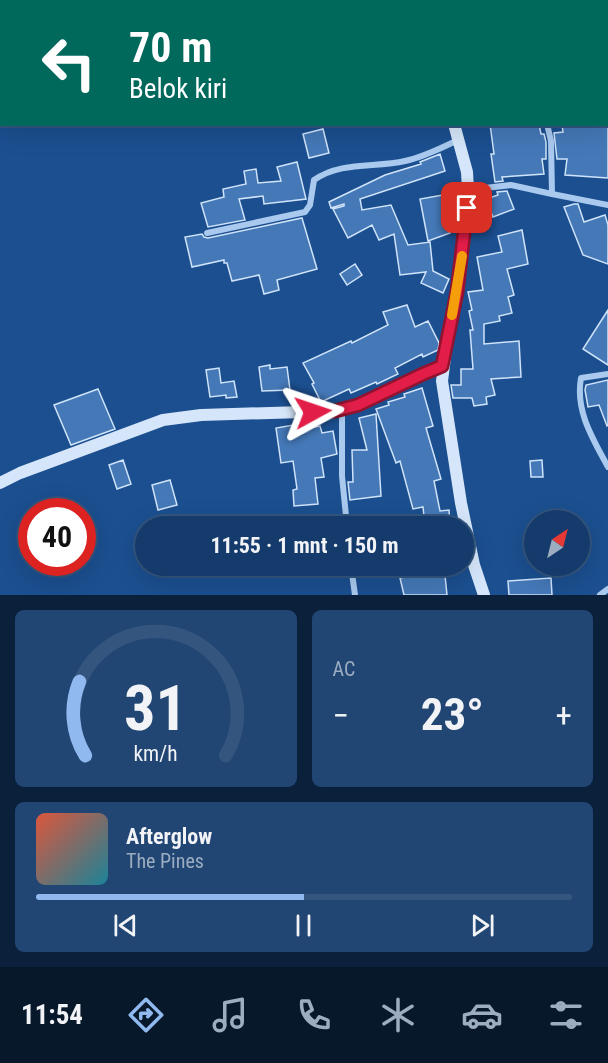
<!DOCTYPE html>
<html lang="id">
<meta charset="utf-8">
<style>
:root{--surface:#143b6b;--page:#214673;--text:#f1f3f6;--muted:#9dadc1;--line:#33557e;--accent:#90b9f0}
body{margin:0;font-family:"Roboto Condensed",sans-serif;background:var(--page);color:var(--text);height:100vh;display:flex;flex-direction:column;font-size:22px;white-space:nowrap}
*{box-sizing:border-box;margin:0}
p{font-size:20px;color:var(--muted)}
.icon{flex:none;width:33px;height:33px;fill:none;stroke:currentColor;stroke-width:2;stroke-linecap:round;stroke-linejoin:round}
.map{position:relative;height:595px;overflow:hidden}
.details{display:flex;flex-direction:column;gap:15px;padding:15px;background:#0b203b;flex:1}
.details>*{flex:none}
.guide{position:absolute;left:0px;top:0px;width:609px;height:126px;box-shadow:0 6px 24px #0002,0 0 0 2px var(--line);background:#00695c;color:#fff;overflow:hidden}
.needle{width:39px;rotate:35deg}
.fabs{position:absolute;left:524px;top:510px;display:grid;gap:12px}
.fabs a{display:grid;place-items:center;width:66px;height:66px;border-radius:50%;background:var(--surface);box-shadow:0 6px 24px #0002,0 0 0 2px var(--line);font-size:30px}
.speed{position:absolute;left:18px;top:498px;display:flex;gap:12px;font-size:30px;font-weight:700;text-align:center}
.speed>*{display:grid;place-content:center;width:78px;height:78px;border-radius:50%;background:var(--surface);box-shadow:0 6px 24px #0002,0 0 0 2px var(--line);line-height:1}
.speed .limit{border:9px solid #d22;background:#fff;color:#111}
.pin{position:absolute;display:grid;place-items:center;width:51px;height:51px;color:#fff;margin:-26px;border-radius:12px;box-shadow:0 3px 9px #0006}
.me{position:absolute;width:66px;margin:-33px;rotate:85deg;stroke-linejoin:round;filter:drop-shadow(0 0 4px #0008)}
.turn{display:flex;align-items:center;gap:21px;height:126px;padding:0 30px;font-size:27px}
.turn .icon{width:78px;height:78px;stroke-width:2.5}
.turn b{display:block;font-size:42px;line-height:51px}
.big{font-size:45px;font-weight:700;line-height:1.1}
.details .tile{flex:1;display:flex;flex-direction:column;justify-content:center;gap:9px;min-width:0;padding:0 21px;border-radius:9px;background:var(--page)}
.details .dial{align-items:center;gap:0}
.dial svg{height:156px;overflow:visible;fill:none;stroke:var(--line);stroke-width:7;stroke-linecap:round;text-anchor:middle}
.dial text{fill:var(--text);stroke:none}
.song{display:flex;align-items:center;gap:18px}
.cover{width:72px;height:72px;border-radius:9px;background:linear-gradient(135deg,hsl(10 70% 55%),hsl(190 70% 35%))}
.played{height:6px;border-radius:3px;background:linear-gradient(90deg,var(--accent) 50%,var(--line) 50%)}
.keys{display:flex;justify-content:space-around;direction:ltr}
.heat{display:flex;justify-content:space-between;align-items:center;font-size:33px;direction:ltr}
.details .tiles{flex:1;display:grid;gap:15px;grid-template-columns:1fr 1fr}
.tile:last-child{grid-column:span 2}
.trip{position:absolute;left:135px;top:516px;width:339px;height:60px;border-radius:30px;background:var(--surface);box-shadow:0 6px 24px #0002,0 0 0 2px var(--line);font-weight:700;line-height:60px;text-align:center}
.menu{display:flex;height:96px;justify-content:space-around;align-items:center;background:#08182b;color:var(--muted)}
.menu .icon{width:42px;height:42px}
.menu .current{color:var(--accent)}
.menu b{font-size:27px;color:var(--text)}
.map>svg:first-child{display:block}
.building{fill:#4478b7;stroke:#cfe3fa;stroke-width:1.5}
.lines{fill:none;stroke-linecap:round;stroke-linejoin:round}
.street{stroke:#a9c9ee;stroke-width:6}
.secondary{stroke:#d6e6fa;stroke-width:12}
.route-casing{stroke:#92132f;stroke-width:15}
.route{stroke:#e11d48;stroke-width:10}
.slow{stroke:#f59e0b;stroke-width:10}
</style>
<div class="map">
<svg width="608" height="595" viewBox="0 0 608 595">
<rect width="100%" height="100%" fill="#1b4f8f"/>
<path class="building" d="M490 124H539L541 134H544L546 142V159H542L544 174 502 177 503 181 495 182 491 154H494Z
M608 124V178L565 175 567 159H557L554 133 563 132 562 125Z
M323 129 329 153 309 158 303 134Z
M440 154 445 171 360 199 362 210 391 205 408 245 430 242 433 271 449 279 443 293 421 283 426 272 400 275 394 234 379 240 372 225 348 238 333 209 344 206V204L331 208 329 202 385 175 421 164 420 162Z
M297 162 306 199 264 204 263 196 239 199 245 220 208 227 201 203 224 197 223 189 246 184 244 171 256 169 258 183 281 181 277 167Z
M507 191 514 209 493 217 486 199 498 195 497 192Z
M448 194 454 224H449L450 233 428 241 420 199Z
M574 204H578L584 222 605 215 608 225V264L583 255 564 207Z
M302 218 317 269 277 280 279 290 264 294 259 275 232 281 227 263H224V260L192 267 185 237 202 234 204 237 208 238Z
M522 230 528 264 507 269 514 295 508 297 512 313 499 316 500 321 484 324V344L519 341 521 377 491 379 495 395 486 397 487 404 474 406 472 398H453L451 385H461V369H473L470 330H473L469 311 472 310 468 292 483 290 477 257 502 252 498 236Z
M355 264 362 275 347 285 340 274Z
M407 305 415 327 428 321 439 343 438 350 423 357 422 354 395 368 398 374 377 384 376 382 351 393 349 389 321 402 312 384 314 383 303 363 351 341 352 343 388 325 383 312Z
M608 310V365L583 349Z
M270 365V369L287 367 290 390 262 391 259 367Z
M219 368 221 383 234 381 237 397 226 398V395L210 397 206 370Z
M608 380V425L607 426 599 405 588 407 585 390 586 385Z
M422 388 433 426 426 428 441 479 434 481 440 511 449 510 450 525 425 526 423 507 413 509 400 461 396 463 376 409 389 405 388 402 405 397 404 394Z
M98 389 115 429 71 445 54 405Z
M376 414 381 496 350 500 348 482H353L352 450H367L359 418Z
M299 424 300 430 320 426 322 433 333 431 337 454 321 458 324 477 315 478 318 504 294 506 293 490 297 489 293 461 281 463 276 428Z
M123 460 131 484 117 489 109 465Z
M542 460 543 477H531L530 461Z
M170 480 177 505 158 510 152 485Z
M425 566H444L447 595H404L400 578 426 573Z
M551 578 552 595H509L508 581Z"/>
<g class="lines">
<path class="street" d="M464 2 466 0
M468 190 511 185 552 194 551 141 547 124
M552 194 608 205
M207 233 305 212 310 205 314 180C341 161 375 168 405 161 424 157 441 148 458 140
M608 374 581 378C575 411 593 439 608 467
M342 409V476L347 526
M351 566 355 595
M600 595 608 589"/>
<path class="secondary" d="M385 0 386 2
M454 124 467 172 468 190 466 226 457 292 448 334 442 381 461 503 474 565 484 595
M0 483 20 473 163 420 201 415 335 411 358 405 423 374 442 366"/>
</g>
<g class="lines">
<g class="route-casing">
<path id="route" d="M313 412 335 411 358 405 423 374 442 366 457 292 467 208"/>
</g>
<use href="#route" class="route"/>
<path class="slow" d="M452 315 462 256"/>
</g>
</svg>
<div class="fabs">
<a><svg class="needle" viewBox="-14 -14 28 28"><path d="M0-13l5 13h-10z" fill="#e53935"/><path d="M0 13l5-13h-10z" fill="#9dadc1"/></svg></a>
</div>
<div class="speed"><div class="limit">40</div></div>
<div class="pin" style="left:467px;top:208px;background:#d93025"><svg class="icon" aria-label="arrive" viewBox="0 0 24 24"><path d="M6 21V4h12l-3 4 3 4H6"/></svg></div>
<svg class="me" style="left:313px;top:412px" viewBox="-20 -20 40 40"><path d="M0-17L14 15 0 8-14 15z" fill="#e11d48" stroke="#fff" stroke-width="4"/></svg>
<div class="trip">11:55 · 1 mnt · 150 m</div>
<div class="guide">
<div class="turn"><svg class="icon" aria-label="left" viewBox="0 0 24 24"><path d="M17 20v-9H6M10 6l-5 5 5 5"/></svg><div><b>70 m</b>Belok kiri</div></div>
</div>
</div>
<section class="details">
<div class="tiles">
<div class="tile dial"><svg viewBox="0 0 100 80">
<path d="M14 69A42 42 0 1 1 86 69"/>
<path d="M14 69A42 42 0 0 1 11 31" stroke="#90b9f0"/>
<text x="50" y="56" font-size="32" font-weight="700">31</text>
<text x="50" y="72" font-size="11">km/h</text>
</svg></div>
<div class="tile"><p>AC</p>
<div class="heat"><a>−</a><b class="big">23°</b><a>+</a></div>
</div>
<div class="tile">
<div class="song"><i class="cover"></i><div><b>Afterglow</b><p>The Pines</p></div></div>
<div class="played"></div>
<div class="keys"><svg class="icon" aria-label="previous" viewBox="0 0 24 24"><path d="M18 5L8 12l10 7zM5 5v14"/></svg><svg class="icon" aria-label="pause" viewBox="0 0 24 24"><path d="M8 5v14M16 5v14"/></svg><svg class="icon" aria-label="next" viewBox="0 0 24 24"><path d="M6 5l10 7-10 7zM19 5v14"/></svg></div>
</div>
</div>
</section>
<nav class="menu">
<b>11:54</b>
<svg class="icon current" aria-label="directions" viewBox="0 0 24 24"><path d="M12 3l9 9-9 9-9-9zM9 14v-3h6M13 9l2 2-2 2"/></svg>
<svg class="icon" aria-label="music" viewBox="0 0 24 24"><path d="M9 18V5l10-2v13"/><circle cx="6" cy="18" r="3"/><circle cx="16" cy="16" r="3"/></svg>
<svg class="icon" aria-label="phone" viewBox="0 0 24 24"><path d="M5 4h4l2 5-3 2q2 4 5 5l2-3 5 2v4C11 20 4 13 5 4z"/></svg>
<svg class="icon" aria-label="climate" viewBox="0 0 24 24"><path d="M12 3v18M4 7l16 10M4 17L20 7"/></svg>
<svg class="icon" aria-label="car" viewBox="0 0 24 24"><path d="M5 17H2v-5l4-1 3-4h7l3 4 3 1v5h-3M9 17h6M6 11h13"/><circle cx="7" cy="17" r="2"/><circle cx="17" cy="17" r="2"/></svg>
<svg class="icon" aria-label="filters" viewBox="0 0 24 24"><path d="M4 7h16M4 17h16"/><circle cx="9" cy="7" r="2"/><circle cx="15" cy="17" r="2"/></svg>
</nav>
